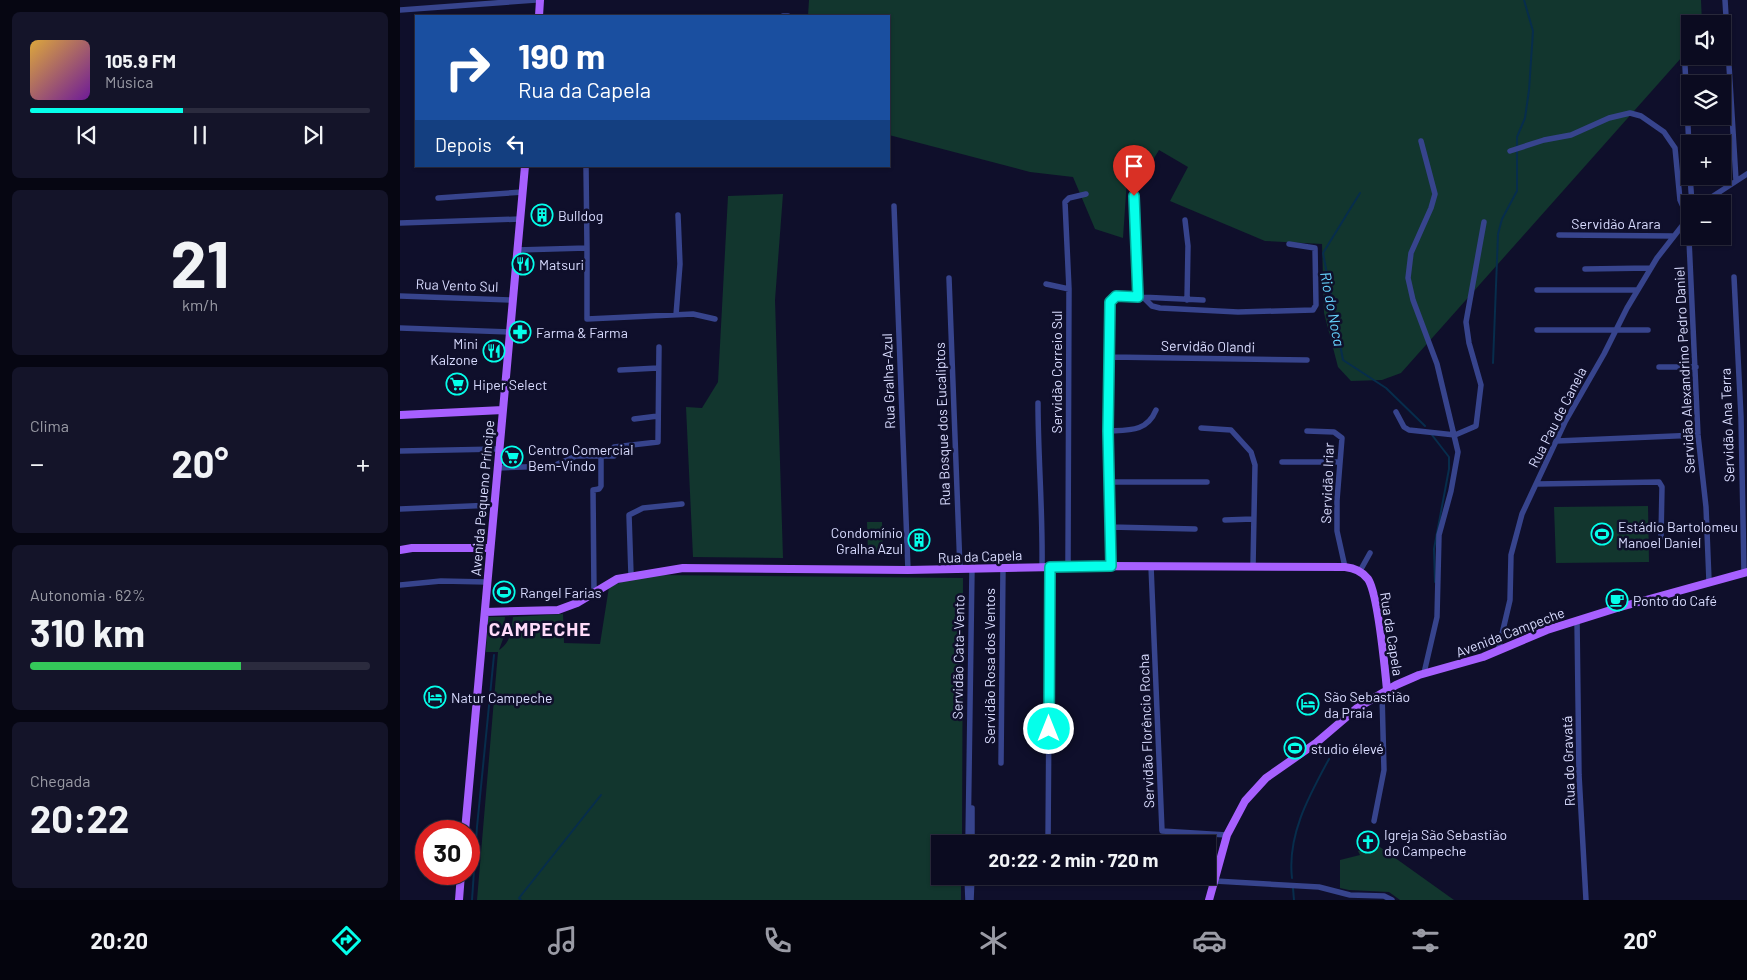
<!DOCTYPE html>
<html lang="pt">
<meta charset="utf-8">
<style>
:root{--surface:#0b0b20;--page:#141429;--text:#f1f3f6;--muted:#9a9ba5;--line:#2b2b3e;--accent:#05ffea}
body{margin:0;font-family:Barlow,sans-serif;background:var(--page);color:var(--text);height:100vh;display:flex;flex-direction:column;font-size:19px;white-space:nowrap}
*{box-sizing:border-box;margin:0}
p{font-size:16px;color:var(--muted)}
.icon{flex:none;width:28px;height:28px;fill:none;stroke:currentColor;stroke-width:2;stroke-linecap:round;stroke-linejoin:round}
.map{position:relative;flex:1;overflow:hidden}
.drawer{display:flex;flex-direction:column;gap:12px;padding:12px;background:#060612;width:400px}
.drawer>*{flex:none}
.banner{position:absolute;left:15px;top:15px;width:475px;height:152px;border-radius:0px;box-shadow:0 1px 4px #0004,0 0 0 1px var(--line);background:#1a4fa0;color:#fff;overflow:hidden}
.controls{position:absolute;left:1281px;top:15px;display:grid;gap:10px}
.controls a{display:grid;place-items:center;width:50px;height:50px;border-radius:0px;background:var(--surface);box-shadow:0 1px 4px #0004,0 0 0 1px var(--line);font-size:25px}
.speed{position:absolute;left:15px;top:820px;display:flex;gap:10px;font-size:25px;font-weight:700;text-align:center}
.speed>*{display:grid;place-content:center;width:65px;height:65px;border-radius:50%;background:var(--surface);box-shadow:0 1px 4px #0004,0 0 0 1px var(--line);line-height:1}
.speed .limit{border:8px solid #d22;background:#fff;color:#111}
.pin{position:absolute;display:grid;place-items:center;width:42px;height:42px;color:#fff;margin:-51px -21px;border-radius:50% 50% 50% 0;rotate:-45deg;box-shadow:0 0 5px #0007}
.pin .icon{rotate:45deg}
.me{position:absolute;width:55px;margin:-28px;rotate:0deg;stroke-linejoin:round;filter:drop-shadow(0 0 4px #0008)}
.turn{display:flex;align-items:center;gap:18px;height:105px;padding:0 20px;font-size:22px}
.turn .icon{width:65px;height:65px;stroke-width:2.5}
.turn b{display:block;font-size:35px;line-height:42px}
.then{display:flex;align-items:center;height:48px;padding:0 20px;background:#0003;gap:10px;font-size:19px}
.big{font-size:38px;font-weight:700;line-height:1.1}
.drawer .card{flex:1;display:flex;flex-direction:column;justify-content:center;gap:8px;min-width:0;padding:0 18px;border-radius:8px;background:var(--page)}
.drawer .dial{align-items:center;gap:0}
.dial b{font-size:65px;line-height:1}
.song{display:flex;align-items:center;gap:15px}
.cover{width:60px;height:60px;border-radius:8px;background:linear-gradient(135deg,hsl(40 70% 55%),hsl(280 70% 35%))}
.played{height:5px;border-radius:2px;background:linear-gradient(90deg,var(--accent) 45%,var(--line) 45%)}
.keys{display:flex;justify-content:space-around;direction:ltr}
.heat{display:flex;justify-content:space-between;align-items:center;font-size:28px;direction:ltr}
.charge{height:8px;border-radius:4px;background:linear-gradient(90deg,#34c759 62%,var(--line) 0)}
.trip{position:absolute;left:531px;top:835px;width:285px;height:50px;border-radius:0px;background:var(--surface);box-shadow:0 1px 4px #0004,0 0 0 1px var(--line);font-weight:700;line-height:50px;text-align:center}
.menu{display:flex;height:80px;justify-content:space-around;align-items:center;background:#04040d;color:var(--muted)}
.menu .icon{width:35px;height:35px}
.menu .current{color:var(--accent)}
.menu b{font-size:22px;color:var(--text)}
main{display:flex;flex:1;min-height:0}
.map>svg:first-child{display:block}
.green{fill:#12362e}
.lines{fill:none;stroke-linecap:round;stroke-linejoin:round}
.stream{stroke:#072d4c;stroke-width:2}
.minor{stroke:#37448d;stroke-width:5.5}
.major{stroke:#a760ff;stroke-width:8}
.route-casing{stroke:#03a698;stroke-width:12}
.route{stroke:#05ffea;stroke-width:9}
.labels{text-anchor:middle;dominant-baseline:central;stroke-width:5;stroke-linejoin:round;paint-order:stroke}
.poi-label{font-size:14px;fill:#d9dcff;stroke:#0f0f2b;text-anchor:start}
.street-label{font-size:14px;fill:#d9dcff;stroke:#0f0f2b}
.water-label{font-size:15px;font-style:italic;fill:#67d4ff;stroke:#0f0f2b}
.district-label{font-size:19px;font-weight:bold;letter-spacing:1px;fill:#ffdbf9;stroke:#0f0f2b}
</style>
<main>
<section class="drawer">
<div class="card">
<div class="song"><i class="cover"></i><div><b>105.9 FM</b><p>Música</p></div></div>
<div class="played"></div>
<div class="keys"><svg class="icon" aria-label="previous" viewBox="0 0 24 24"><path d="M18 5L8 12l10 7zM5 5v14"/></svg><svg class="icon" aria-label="pause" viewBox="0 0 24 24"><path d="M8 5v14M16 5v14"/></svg><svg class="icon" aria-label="next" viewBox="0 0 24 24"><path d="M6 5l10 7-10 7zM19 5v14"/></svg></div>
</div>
<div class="card dial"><b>21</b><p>km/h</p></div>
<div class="card"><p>Clima</p>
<div class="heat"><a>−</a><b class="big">20°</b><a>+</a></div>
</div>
<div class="card"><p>Autonomia · 62%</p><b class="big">310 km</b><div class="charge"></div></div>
<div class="card"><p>Chegada</p><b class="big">20:22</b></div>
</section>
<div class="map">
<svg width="1347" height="900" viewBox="0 0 1347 900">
<rect width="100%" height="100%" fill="#0f0f2b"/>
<path class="green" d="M409 0H1301L1302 24H1290V48L1001 373 982 380 951 381 938 367 924 313 922 244 865 241 770 201 788 167 759 150 751 163 728 164 723 238 695 229 673 177 630 172 489 135V16H408Z
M383 194 375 300 383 558 293 557 286 407 302 408 318 382 328 196Z
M1248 506 1249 562 1156 563 1154 507Z
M482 522 483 552H468L467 522Z
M254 575 563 578 562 844H540V876H561V900H77L98 652H86L88 617H105L103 639 99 650C111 642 111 631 113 617L163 614 164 643 200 644 209 587 229 579Z
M977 845 1054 900H1000L989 892 949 890 940 888V860L960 855 958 851Z"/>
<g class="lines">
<path class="stream" d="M960 193 923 253 943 360 986 388 1025 426
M1093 363 1098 234 1102 219 1117 191V137L1125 118 1129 90 1133 31 1124 0
M1032 435 1049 457V469L1034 549 1035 582
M892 878C887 835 909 796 929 759
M893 888 894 900
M72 900 77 827 94 655
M121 900 119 898 201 795"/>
<path class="minor" d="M1325 0 1336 180
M0 10 136 0
M383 16H388
M1285 66 1290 167
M1021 141 1035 194 1031 208 1011 253 1008 278 1013 300 1037 364 1058 452 1051 491 1039 535 1037 617 1024 673
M1110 151 1144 140 1171 135 1209 118 1230 113 1241 116 1264 132 1275 148 1280 200 1288 218 1298 435 1306 507 1309 581
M186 166 187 248
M733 167 738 297
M1290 176 1292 204
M38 198 123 192
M1301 204 1347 174
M494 206 508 570
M785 220 788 246 787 300
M0 223 120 219
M1159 235 1272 236
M117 250 187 248V319L293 314 315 319
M1185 269 1251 268
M1334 277 1341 417 1344 572
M549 278 560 569
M646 284 669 289
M1137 290H1237
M0 296 113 300
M744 298 752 306 760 308 838 312 913 310 916 305 915 248 889 244
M276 315 280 264 278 215
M0 328 110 332
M1137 330H1248
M710 357 907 360
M1259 367H1296
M220 370 258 368
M638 403C638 458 643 512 642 567
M996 412 1004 427 1009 430 1055 435 1076 426 1081 385 1069 343 1066 322 1084 222
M234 419 258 416
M801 428 831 430 851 452 855 465 853 566
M708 431C729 430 747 432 756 410
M907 431 934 432 942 438 937 500V531L945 567
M1157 441 1298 435
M0 451 99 449
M882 462H940
M97 468 153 466 176 456H214V447L258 442 259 347
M709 482H807
M1137 484 1259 482 1262 487 1261 537
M0 509 94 505
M825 520 853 519
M710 527 795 529
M668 566 669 289 665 202 669 198 686 194
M711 566 708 431 710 302 713 297 719 296 803 300
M751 566 762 831 827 835
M960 571 970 553
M231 575 229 515 243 508 282 504
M0 585 41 581 87 582
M194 591 193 490 199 489 201 486V456
M1177 620 1179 775 1186 900
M1098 651 1110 600 1111 555 1122 514 1165 422 1204 354 1227 308 1257 258 1289 217
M601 763 603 568
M572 808V844
M974 821 984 770 982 694
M568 844 572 569
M648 844 650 567
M567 876 568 900
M815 881 919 887 950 895 984 896 992 900
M571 900 572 876"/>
<path class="major" d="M139 16 140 0
M0 415 103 410
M0 550 12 548H90
M85 612 158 610 177 603 217 579 283 568 508 570 711 566 945 567C955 568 962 571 968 579 978 594 985 669 987 690
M65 831 125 166
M59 900 61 874
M809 900 827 835 845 801 866 778 916 743 957 708 996 685 1019 675 1083 657 1147 630 1217 608 1347 572"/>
</g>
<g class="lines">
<g class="route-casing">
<path id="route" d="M649 729 650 567 711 566 708 431 710 302 716 296 738 297 734 196"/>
</g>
<use href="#route" class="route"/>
</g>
<defs>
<g id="building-ring" transform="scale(1.125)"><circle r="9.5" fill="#0f0f2b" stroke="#05ffea" stroke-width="1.5"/><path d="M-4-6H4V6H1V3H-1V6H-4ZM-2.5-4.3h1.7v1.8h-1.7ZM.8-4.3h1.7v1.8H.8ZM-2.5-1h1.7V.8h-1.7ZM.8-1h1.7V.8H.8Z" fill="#05ffea"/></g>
<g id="restaurant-ring" transform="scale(1.125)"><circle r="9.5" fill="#0f0f2b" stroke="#05ffea" stroke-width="1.5"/><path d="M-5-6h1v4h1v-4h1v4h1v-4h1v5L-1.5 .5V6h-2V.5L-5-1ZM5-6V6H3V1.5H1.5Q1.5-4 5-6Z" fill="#05ffea"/></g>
<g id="pharmacy-ring" transform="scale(1.125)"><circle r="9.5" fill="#0f0f2b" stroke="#05ffea" stroke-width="1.5"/><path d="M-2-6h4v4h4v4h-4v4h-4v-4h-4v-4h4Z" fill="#05ffea"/></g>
<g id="supermarket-ring" transform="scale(1.125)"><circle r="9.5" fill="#0f0f2b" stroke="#05ffea" stroke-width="1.5"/><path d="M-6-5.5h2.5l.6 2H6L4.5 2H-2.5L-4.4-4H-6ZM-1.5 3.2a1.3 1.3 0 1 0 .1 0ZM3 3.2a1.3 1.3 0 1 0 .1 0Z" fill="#05ffea"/></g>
<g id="stadium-ring" transform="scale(1.125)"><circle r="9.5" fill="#0f0f2b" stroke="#05ffea" stroke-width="1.5"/><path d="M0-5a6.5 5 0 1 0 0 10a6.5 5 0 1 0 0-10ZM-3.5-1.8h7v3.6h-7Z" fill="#05ffea"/></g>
<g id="cafe-ring" transform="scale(1.125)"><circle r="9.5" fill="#0f0f2b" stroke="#05ffea" stroke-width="1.5"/><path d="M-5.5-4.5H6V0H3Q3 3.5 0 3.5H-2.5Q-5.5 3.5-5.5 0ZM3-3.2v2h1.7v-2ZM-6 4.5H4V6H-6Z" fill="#05ffea"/></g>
<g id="hotel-ring" transform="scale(1.125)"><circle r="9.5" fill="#0f0f2b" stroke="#05ffea" stroke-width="1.5"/><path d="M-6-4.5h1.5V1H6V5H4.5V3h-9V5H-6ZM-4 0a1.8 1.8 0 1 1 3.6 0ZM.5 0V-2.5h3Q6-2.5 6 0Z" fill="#05ffea"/></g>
<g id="church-ring" transform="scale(1.125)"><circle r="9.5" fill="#0f0f2b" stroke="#05ffea" stroke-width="1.5"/><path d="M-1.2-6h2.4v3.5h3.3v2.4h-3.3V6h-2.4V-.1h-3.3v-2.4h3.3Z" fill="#05ffea"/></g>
</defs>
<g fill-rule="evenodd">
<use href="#building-ring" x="142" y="215"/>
<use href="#restaurant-ring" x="123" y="264"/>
<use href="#pharmacy-ring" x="120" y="332"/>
<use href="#restaurant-ring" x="94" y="351"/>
<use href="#supermarket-ring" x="57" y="384"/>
<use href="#supermarket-ring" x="112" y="457"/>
<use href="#stadium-ring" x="1202" y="534"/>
<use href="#building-ring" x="519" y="540"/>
<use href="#stadium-ring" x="104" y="592"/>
<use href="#cafe-ring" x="1217" y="600"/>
<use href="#hotel-ring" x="35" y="697"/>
<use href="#hotel-ring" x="908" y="704"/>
<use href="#stadium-ring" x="895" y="748"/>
<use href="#church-ring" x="968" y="842"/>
</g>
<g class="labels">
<g class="poi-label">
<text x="158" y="215">Bulldog</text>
<text x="139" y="264">Matsuri</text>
<text x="136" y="332">Farma &amp; Farma</text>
<text x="78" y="343" text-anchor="end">Mini<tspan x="78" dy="16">Kalzone</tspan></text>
<text x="73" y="384">Hiper Select</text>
<text x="128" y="449">Centro Comercial<tspan x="128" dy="16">Bem-Vindo</tspan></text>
<text x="1218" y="526">Estádio Bartolomeu<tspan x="1218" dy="16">Manoel Daniel</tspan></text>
<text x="503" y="532" text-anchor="end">Condomínio<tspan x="503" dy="16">Gralha Azul</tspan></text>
<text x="120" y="592">Rangel Farias</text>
<text x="1233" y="600">Ponto do Café</text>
<text x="924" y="696">São Sebastião<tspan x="924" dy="16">da Praia</tspan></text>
<text x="51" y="697">Natur Campeche</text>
<text x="911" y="748">studio élevé</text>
<text x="984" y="834">Igreja São Sebastião<tspan x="984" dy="16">do Campeche</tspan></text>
</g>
<g class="street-label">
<text x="1216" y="223">Servidão Arara</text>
<text transform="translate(57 285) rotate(2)">Rua Vento Sul</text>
<text transform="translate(808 346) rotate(1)">Servidão Olandi</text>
<text transform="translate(1284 370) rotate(-93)">Servidão Alexandrino Pedro Daniel</text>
<text transform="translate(656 372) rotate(-90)">Servidão Correio Sul</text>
<text transform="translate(488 381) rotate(-92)">Rua Gralha-Azul</text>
<text transform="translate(1157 417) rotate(-63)">Rua Pau de Canela</text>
<text transform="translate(542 424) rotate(-92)">Rua Bosque dos Eucaliptos</text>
<text transform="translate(1327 425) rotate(-92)">Servidão Ana Terra</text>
<text transform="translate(927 483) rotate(-88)">Servidão Iriar</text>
<text transform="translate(82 498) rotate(-85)">Avenida Pequeno Príncipe</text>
<text transform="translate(580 556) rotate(-2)">Rua da Capela</text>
<text transform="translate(1110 632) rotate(-21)">Avenida Campeche</text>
<text transform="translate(992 634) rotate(81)">Rua da Capela</text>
<text transform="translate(558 657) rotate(-89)">Servidão Cata-Vento</text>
<text transform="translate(589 666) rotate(-90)">Servidão Rosa dos Ventos</text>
<text transform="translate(746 731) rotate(-92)">Servidão Florêncio Rocha</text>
<text transform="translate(1168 761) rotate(-92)">Rua do Gravatá</text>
</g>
<g class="water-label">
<text transform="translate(933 309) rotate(79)">Rio do Noca</text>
</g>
<g class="district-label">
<text x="140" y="628">CAMPECHE</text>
</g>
</g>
</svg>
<div class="controls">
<a><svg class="icon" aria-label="sound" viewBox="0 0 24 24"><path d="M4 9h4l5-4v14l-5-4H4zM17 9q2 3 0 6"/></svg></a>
<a><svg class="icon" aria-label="layers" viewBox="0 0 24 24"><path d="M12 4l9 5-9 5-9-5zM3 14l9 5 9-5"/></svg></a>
<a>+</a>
<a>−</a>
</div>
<div class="speed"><div class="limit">30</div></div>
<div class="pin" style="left:734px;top:196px;background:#d93025"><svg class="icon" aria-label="arrive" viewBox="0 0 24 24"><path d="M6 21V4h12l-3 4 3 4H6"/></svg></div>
<svg class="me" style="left:649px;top:729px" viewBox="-20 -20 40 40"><circle r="17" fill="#05ffea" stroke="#fff" stroke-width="3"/><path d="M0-11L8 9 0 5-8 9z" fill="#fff"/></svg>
<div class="trip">20:22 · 2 min · 720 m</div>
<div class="banner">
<div class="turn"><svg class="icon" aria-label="right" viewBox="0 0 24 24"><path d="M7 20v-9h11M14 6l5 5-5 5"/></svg><div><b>190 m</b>Rua da Capela</div></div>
<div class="then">Depois<svg class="icon" aria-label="left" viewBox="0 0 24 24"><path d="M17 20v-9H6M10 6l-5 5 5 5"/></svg></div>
</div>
</div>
</main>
<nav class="menu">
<b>20:20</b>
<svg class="icon current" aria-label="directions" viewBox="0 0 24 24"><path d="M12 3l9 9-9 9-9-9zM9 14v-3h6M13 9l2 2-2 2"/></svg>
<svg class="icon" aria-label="music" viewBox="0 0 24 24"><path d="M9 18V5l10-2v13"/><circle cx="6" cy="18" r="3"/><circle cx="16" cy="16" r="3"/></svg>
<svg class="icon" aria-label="phone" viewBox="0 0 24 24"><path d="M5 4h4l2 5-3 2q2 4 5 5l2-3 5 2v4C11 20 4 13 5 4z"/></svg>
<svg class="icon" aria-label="climate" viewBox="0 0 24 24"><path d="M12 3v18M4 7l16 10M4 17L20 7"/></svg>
<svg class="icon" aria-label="car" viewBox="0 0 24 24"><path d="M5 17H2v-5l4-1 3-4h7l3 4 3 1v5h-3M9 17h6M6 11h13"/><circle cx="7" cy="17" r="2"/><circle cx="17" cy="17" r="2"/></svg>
<svg class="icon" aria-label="filters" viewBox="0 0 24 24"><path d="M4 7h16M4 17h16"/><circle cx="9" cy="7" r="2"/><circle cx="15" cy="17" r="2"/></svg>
<b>20°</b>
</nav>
